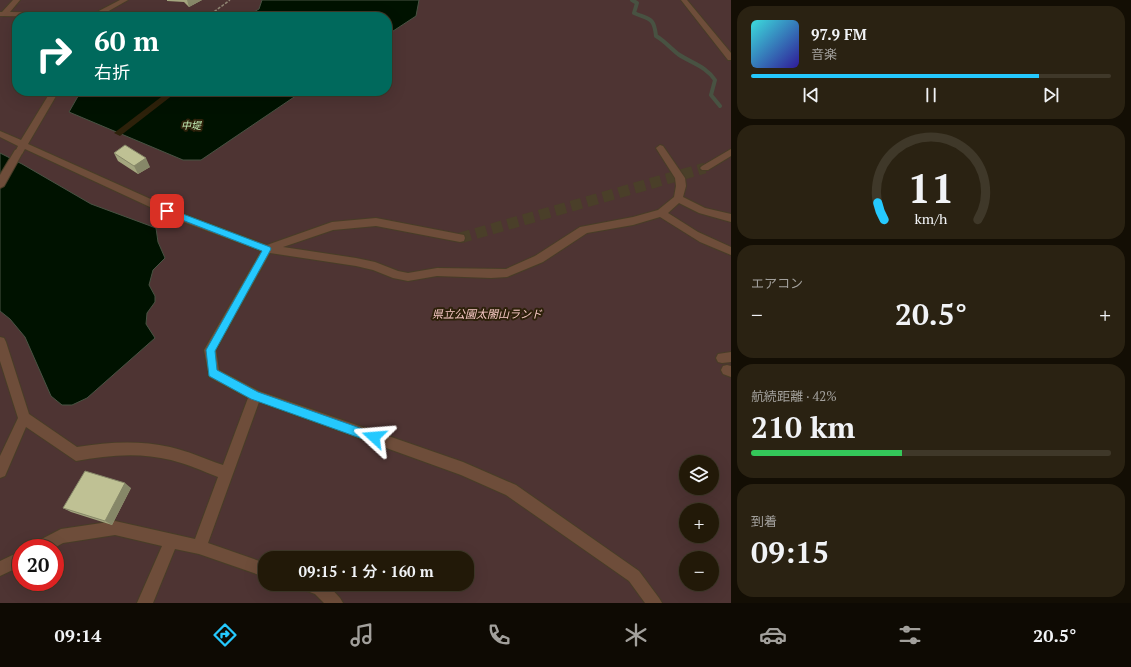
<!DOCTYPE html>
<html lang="ja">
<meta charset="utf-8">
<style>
:root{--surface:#221908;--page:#2a2212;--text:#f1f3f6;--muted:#a2a09c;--line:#3f3829;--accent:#25c9fe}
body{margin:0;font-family:"PT Serif","Noto Sans JP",serif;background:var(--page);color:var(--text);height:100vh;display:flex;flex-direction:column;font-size:15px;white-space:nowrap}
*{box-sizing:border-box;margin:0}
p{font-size:13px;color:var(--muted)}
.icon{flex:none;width:22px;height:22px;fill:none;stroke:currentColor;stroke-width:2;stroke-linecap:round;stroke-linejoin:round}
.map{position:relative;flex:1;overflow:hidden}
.sheet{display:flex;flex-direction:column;gap:6px;padding:6px;background:#130e04;width:400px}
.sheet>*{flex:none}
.top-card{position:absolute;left:12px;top:12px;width:380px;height:84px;border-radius:16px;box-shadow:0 4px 16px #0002,0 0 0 1px var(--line);background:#00695c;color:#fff;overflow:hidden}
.controls{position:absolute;left:679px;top:455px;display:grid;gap:8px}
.controls a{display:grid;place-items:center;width:40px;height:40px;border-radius:50%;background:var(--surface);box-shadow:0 4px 16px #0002,0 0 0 1px var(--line);font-size:20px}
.speed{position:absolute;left:12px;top:539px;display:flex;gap:8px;font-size:20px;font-weight:700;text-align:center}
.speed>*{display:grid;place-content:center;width:52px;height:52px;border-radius:50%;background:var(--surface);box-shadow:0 4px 16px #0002,0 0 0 1px var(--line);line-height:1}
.speed .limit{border:6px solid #d22;background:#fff;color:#111}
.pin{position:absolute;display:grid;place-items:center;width:34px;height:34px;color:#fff;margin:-17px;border-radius:8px;box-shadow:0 2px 6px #0006}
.me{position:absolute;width:44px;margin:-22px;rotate:289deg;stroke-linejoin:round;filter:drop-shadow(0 0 3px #0008)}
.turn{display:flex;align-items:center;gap:14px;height:84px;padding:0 16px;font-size:18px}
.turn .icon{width:52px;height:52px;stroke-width:2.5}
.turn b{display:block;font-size:28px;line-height:34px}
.big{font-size:30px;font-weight:600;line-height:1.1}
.sheet .widget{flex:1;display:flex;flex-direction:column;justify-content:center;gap:6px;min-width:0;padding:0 14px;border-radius:16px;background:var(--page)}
.sheet .dial{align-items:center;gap:0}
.dial svg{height:104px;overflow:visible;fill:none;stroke:var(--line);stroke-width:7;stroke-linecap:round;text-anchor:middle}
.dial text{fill:var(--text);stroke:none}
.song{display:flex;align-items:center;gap:12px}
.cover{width:48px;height:48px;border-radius:6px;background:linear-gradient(135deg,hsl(180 70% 55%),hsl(250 70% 35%))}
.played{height:4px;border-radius:2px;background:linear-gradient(90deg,var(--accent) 80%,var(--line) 80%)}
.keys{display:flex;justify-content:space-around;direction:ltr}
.heat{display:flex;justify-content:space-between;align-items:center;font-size:22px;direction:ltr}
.charge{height:6px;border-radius:3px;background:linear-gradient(90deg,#34c759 42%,var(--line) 0)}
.trip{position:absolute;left:258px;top:551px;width:216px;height:40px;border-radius:16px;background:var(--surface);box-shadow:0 4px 16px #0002,0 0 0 1px var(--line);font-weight:600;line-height:40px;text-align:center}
.dock{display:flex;height:64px;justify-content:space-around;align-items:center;background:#0e0a03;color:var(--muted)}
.dock .icon{width:28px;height:28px}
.dock .on{color:var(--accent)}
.dock b{font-size:18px;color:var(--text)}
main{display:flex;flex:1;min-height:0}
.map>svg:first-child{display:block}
.green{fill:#4e3433;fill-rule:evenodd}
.water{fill:#001200;stroke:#485242}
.pier{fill:#2d210a}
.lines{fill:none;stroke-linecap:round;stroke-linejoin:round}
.stream{stroke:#485242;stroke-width:4}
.street-tunnel{stroke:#4a3f29;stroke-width:11;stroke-dasharray:11 5.5;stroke-linecap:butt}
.lane-casing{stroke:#483d27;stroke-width:2}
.street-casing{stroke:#483d27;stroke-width:2}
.path{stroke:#928875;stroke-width:1.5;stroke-dasharray:3 1.5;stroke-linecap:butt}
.lane{fill:#6e4d3a;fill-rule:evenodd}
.street{fill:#6e4d3a;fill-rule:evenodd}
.wall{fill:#a4a67f}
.shaded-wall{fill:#868768}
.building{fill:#bfc194;stroke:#868768}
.route{fill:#25c9fe;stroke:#1883a5}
.labels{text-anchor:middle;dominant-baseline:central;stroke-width:4;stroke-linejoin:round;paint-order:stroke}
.far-water-label{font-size:10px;font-style:italic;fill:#c4f1b8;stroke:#2d210a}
.park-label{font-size:11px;font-style:italic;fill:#f7c8c5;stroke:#2d210a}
</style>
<main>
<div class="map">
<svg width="731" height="603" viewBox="0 0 731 603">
<rect width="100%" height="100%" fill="#2d210a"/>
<path class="green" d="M0 0H731V603H0ZM17 17H387V91H17ZM686 462H712V488H686ZM686 510H712V536H686ZM21 548H55V582H21ZM265 558H467V584H265ZM686 558H712V584H686Z"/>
<path class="water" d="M262 0H419L416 16 387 35V17H245L259 9Z
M81 91H303L201 160H183L69 112Z
M0 153 22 164 91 204 156 228 158 242 165 258 153 270 149 285 155 296V302L147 313 146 324 155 338 87 398 72 405H62L51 396 25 337 10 319 0 311Z"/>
<path class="pier" d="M169 91H178L120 136 114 133Z"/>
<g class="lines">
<path class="stream" d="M632 0 637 3 634 13C650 20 654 17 656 36 665 41 670 48 678 54 691 63 706 66 715 80L711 95 720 106"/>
<path class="street-tunnel" d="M460 238 705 168"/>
<g class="lane-casing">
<path id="lane" d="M13 0H20L10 12 95 13 120 0H128L98 17 0 16V12H2Z
M681 0H687L731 53V60H728Z
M51 91H59L28 144 184 214 267 245 332 222 376 218 464 235 465 238 464 241 460 242 376 226 333 230 283 247 356 258 375 262 398 271 408 273 437 268 506 269 535 256 580 227 633 217 658 210 674 197 676 186 675 178 656 148 660 145 663 146 685 178 686 186 683 197 705 208 731 214V222L699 213 679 203 668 213 698 232 731 247V255L700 242 660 217 633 225 587 233 543 262 507 277 491 278 437 276 408 281 393 278 373 270 356 266 270 253 216 350 219 370 259 391 463 462 516 485 639 571 659 598 662 603H645L629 581 506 495 461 475 259 402 208 543 265 563V577L199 554 175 549 153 603H137L162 546 115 535 63 543 54 548H32L34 543 61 529 115 521 195 539 218 477C203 471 187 464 171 460 140 452 107 455 76 461L26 427 5 476 0 478V456L18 418 0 361V337L4 338 6 342 29 414 77 447C108 442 139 440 170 447 188 451 205 459 223 465L248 398 209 377 204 350 261 251 178 220 25 149 22 154H16L15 152 18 146 0 137V131L21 140Z
M731 149V156L708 170H702L700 168 702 166Z
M731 352V362L722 363 718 362 716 358 718 354Z
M727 365 731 366V377L723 374 721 370 723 366Z
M21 551V566L0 576V561Z
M299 584H327L340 598 343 603H324L315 594 302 589Z"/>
</g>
<g class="street-casing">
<path id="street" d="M18 149 23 152 4 186 0 188V175L15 150Z"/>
</g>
<path class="path" d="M207 17 230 0"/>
<use href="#lane" class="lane"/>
<use href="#street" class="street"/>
</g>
<path class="wall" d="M167 0H202L189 7 184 2 167 1Z
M114 153 150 167 138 174 118 161Z
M131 488 112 525 71 512 63 508Z"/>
<path class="shaded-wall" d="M187 0H202L189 7Z
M146 158 150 167 138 174 134 166Z
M125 483 131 488 112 525 105 521Z"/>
<path class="building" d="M125 145 146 158 134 166 114 153Z
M85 471 125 483 105 521 63 508Z"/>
<path class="route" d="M167 208 270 247 271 249 215 351 217 370 258 392 377 434 379 437 377 441 374 443 251 399 209 376 206 350 262 251 164 213 163 211Z"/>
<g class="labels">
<g class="far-water-label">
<text x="191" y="125">中堤</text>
</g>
<g class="park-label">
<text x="487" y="314">県立公園太閤山ランド</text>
</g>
</g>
</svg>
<div class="controls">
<a><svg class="icon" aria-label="layers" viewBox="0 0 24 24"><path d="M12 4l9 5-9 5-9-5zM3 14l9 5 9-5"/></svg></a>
<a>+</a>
<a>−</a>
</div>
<div class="speed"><div class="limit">20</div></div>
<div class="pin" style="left:167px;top:211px;background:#d93025"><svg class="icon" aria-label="arrive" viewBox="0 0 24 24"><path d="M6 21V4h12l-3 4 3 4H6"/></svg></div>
<svg class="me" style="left:374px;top:437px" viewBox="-20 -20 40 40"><path d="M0-17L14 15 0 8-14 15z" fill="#25c9fe" stroke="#fff" stroke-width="4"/></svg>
<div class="trip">09:15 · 1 分 · 160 m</div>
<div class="top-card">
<div class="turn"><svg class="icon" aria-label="right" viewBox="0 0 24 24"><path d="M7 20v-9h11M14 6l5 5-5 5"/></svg><div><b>60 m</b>右折</div></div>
</div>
</div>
<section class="sheet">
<div class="widget">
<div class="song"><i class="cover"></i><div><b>97.9 FM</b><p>音楽</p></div></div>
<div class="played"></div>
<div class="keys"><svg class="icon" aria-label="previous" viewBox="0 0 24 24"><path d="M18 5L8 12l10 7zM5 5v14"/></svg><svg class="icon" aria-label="pause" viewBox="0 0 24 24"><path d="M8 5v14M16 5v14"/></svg><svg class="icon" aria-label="next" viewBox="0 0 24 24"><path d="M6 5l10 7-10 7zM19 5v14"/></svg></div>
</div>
<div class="widget dial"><svg viewBox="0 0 100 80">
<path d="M14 69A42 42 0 1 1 86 69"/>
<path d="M14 69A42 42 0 0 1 9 56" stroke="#25c9fe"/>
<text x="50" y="56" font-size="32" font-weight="700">11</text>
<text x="50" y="72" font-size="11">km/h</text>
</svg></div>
<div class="widget"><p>エアコン</p>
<div class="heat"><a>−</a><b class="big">20.5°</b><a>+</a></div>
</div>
<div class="widget"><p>航続距離 · 42%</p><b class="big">210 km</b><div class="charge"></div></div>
<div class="widget"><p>到着</p><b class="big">09:15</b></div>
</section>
</main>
<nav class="dock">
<b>09:14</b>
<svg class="icon on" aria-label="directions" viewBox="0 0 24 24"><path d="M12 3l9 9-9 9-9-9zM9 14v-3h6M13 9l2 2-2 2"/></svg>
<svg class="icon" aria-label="music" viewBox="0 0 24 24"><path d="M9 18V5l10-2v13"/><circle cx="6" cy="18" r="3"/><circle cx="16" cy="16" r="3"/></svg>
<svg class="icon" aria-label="phone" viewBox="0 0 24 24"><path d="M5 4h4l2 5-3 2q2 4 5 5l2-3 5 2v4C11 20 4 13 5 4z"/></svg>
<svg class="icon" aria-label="climate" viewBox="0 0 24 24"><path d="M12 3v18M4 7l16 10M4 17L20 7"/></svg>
<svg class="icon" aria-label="car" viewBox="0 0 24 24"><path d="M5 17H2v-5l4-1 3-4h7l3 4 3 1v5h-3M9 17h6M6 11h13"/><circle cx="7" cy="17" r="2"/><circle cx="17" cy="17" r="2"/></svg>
<svg class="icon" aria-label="filters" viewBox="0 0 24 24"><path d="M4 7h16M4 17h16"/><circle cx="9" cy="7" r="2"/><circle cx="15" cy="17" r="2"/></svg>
<b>20.5°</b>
</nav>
